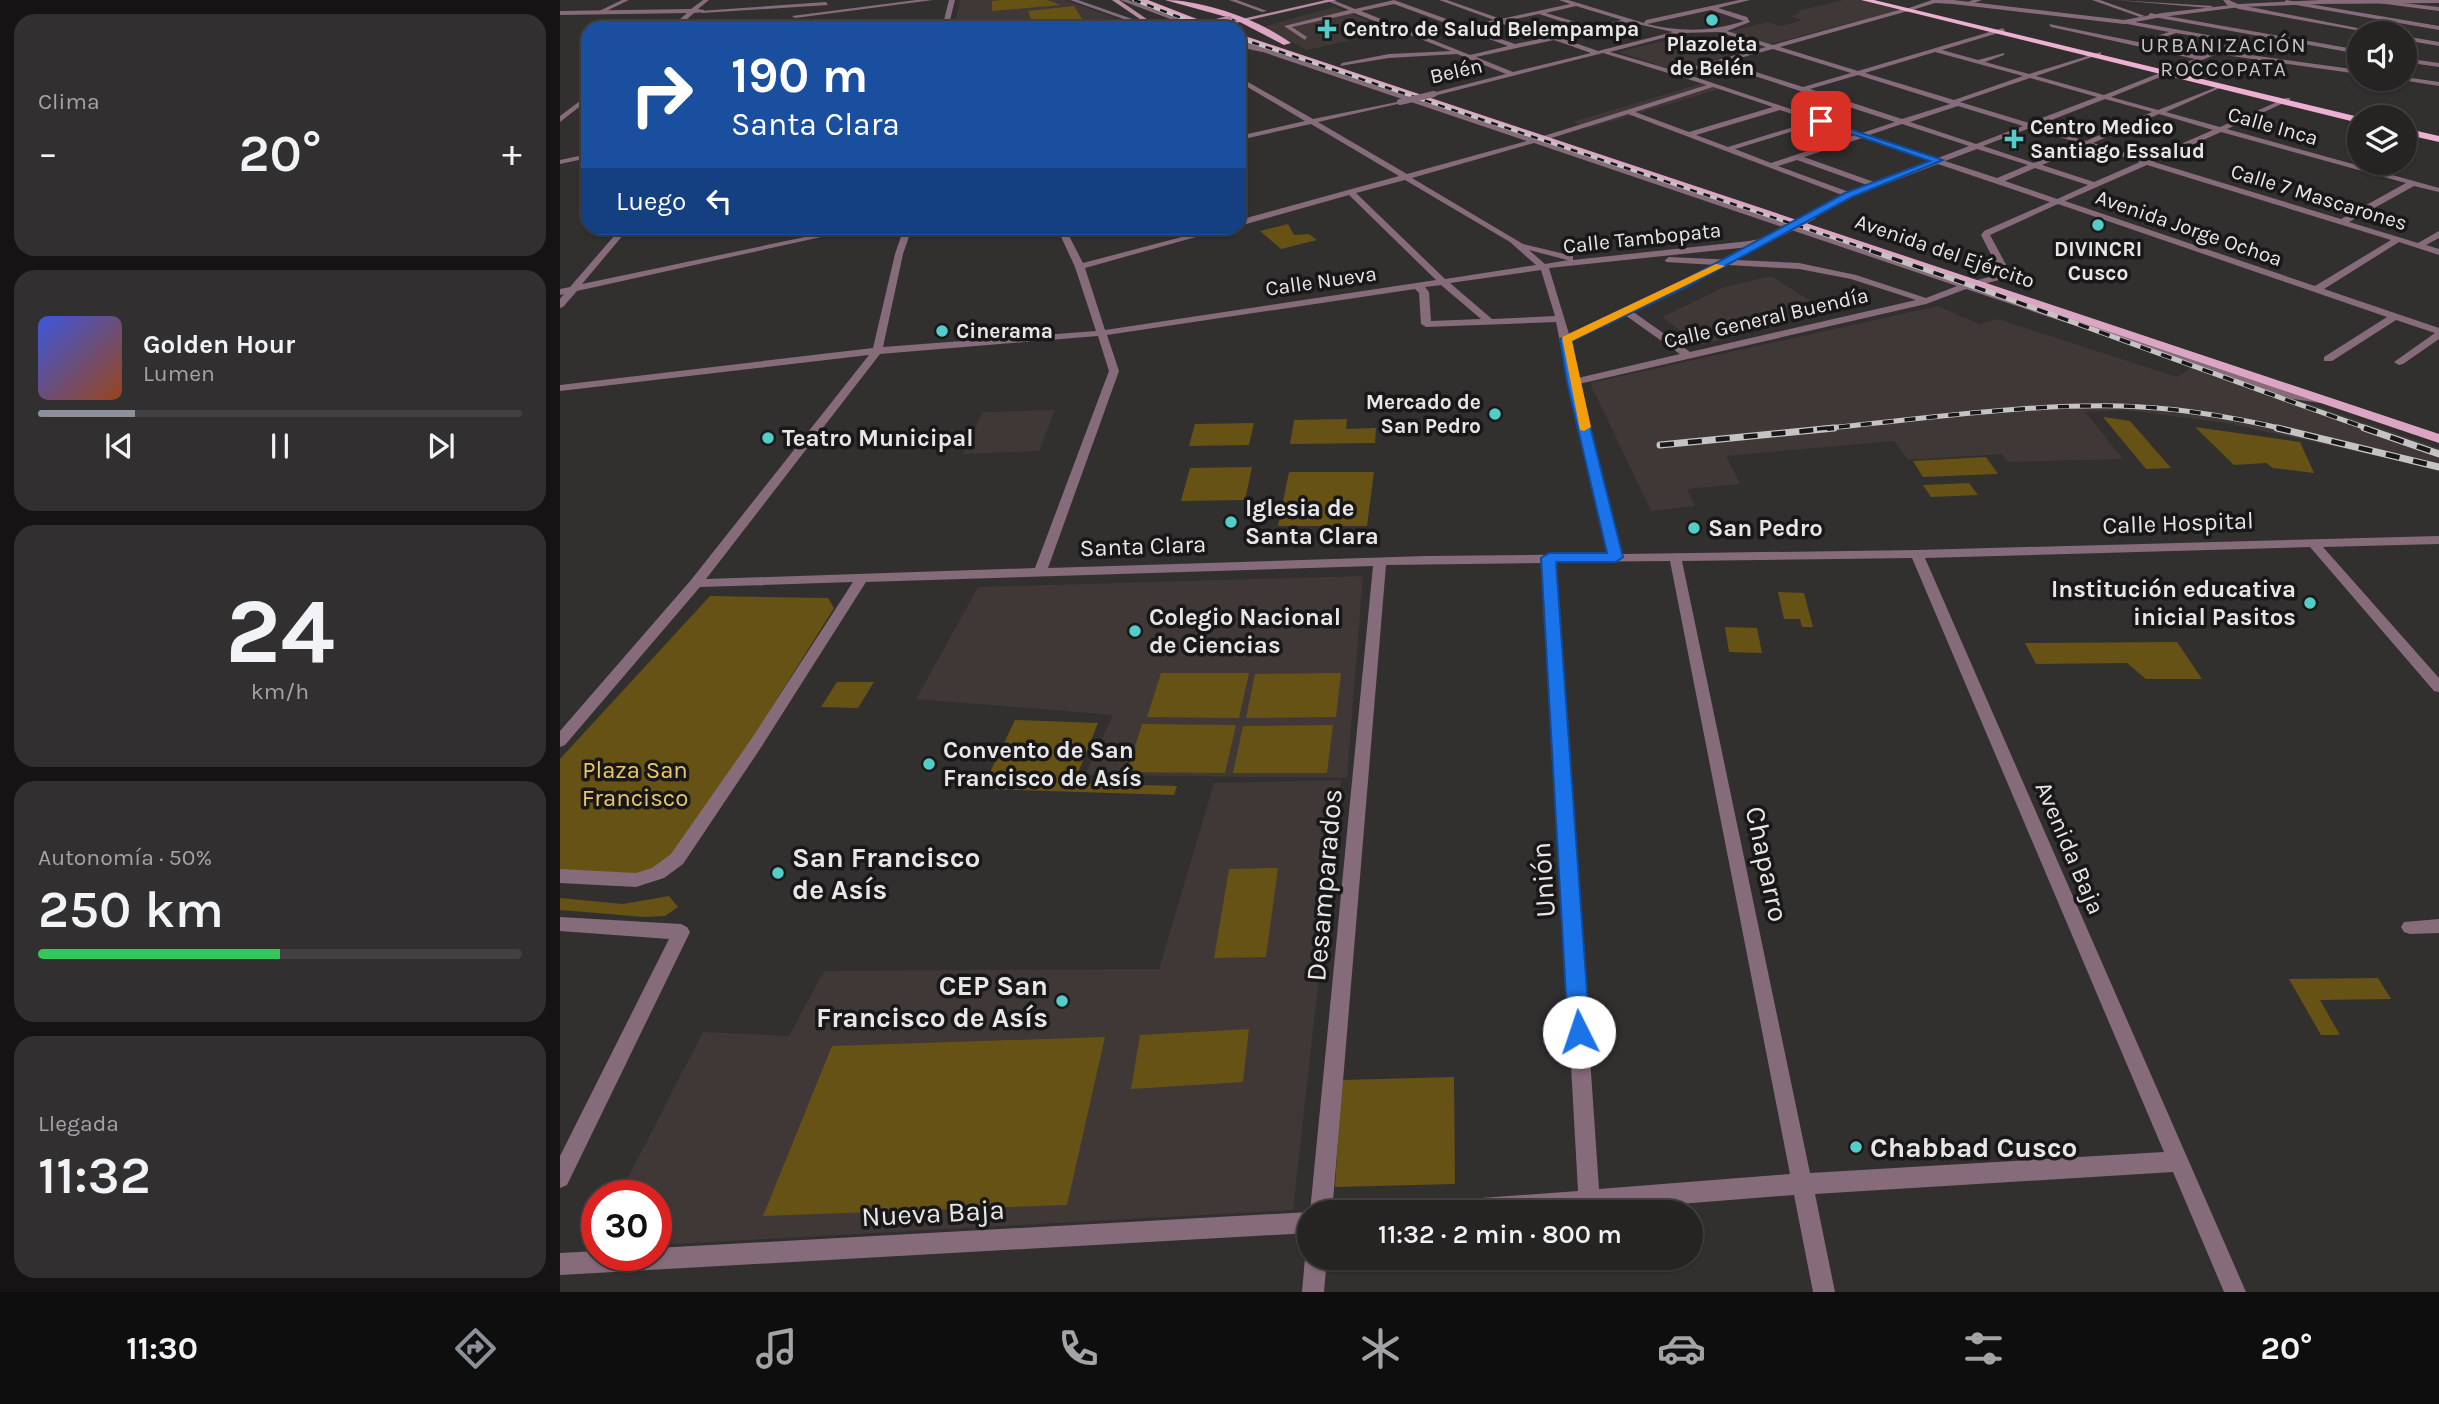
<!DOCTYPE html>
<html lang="es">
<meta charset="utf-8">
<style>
:root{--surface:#262323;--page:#322f30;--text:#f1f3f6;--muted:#a4a4a6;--line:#424041;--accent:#8c9099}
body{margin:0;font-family:Karla,sans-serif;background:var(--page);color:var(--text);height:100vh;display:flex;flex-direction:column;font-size:26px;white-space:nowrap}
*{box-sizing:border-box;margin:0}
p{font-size:23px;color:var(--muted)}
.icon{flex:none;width:38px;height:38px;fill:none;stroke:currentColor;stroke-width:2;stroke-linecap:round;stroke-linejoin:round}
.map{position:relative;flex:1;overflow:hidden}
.side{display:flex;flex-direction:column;gap:14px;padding:14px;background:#151313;width:560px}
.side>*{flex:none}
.banner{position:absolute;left:21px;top:21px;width:665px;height:214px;border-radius:21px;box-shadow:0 2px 5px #0004,0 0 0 2px var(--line);background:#1a4fa0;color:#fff;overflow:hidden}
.controls{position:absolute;left:1787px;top:21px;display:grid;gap:14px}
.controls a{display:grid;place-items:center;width:70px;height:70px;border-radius:50%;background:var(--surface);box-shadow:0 2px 5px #0004,0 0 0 2px var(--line);font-size:35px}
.speed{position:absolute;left:21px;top:1180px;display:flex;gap:14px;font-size:35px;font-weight:700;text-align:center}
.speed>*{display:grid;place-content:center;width:91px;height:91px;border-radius:50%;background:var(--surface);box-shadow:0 2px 5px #0004,0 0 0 2px var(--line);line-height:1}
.speed .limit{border:10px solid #d22;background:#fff;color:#111}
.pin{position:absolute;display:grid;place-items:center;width:60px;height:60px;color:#fff;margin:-30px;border-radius:14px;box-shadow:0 4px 10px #0006}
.me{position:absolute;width:77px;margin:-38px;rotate:356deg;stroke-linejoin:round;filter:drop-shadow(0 0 5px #0008)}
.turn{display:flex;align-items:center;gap:24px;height:147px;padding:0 35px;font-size:32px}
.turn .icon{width:91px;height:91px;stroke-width:2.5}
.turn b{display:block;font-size:49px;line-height:60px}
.then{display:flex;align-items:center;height:66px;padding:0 35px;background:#0003;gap:14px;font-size:26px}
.big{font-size:52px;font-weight:600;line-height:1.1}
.side .widget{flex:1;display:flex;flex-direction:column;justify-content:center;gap:10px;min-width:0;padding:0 24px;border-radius:21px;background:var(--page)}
.side .dial{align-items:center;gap:0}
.dial b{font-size:91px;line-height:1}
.song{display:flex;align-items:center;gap:21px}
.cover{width:84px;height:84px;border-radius:10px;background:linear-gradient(135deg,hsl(230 70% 55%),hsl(20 70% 35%))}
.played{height:7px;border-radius:4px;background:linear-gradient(90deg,var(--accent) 20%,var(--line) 20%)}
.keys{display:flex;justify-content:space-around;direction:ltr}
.heat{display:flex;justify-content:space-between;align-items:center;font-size:38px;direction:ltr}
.charge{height:10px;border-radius:5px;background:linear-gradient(90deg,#34c759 50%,var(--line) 0)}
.trip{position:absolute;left:737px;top:1200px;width:406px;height:70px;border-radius:35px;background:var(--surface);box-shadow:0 2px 5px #0004,0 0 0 2px var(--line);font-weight:600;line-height:70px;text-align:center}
.tab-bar{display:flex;height:112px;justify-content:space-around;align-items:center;background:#0f0e0e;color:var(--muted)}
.tab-bar .icon{width:49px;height:49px}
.tab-bar .selected{color:var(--accent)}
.tab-bar b{font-size:32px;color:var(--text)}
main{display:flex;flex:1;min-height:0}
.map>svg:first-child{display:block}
.built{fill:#403737}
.green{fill:#675215}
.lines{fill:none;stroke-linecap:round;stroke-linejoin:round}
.minor{fill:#866b7a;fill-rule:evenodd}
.tertiary{fill:#866b7a;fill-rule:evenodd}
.secondary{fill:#b68ca3;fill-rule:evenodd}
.primary{fill:#dca5c3;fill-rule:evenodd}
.trunk{fill:#edb0d2;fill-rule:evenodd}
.rail-far2-casing{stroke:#c5c3c3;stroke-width:3.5}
.rail-far1-casing{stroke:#c5c3c3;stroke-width:5}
.rail-casing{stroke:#c5c3c3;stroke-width:7}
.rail-far2{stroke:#191818;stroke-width:2.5;stroke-dasharray:7;stroke-linecap:butt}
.rail-far1{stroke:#191818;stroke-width:3.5;stroke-dasharray:11;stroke-linecap:butt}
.rail{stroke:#191818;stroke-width:4.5;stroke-dasharray:14;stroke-linecap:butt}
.minor-bridge-far1{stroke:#866b7a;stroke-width:6}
.minor-bridge{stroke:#866b7a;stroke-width:8}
.secondary-bridge{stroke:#b68ca3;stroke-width:6}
.route{fill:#1a73e8;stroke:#114b97;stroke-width:2}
.slow{fill:#f59e0b}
.poi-dot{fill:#53cdca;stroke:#191818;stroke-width:2.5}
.labels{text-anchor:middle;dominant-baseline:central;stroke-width:7;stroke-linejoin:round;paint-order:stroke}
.far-poi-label{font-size:21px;font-weight:bold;fill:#e8e6e6;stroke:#191818;text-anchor:start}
.far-neighbourhood-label{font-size:21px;letter-spacing:2px;fill:#c8c4c4;stroke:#191818}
.far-street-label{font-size:21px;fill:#e8e6e6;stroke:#191818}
.poi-label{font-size:24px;font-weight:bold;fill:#e8e6e6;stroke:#191818;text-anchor:start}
.street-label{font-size:24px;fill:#e8e6e6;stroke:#191818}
.park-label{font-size:24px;fill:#ebc76a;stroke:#191818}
.near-poi-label{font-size:28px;font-weight:bold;fill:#e8e6e6;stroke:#191818;text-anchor:start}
.near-street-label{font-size:28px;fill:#e8e6e6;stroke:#191818}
</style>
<main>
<section class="side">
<div class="widget"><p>Clima</p>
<div class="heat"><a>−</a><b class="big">20°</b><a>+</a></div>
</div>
<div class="widget">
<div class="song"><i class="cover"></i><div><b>Golden Hour</b><p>Lumen</p></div></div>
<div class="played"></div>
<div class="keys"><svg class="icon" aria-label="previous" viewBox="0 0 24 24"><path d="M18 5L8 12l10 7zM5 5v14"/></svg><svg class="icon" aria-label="pause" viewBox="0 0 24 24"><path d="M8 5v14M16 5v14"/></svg><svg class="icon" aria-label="next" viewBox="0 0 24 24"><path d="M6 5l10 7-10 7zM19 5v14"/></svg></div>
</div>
<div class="widget dial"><b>24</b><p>km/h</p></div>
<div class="widget"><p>Autonomía · 50%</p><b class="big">250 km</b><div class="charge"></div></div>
<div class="widget"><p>Llegada</p><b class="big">11:32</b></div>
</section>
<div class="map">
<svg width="1879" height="1292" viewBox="0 0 1879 1292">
<rect width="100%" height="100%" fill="#322f2f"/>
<path class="built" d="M400 0H505L556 18 528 20 531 28H394Z
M1284 0H1300L1339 10 1210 44 1168 32 1208 22 1221 26 1242 20 1230 16 1241 13 1236 11Z
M774 7 833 31 747 50 702 27Z
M1113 38 1170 55 1116 71 1059 52Z
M1143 83 1160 89 1029 128 1012 122Z
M1211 276 1251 301 1214 311 1230 322 1140 345 1102 317 1164 287Z
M1378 306 1419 324 1438 319 1617 377 1636 365 1879 448V470L1667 423 1564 410 1525 412 1563 459 1448 462 1442 454 1348 460 1334 441 1166 456 1180 484 1127 489 1135 506 1091 511 1030 383Z
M495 410 479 451 403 454 423 412Z
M803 576 787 778 525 775 553 715 356 699 418 587Z
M781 780 733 1210 96 1245V1195H59L143 1032 229 1036 264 971 599 969 654 783Z"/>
<path class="green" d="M440 0H487L501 5 432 11V1Z
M514 6 525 24 486 28 485 25 473 26 468 11Z
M728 224 734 235 749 234 757 240 721 249 700 231Z
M1543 417 1570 421 1611 468 1586 469Z
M787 419 786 429 816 428 815 443 730 444 734 420Z
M694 423 689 445 629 446 635 424Z
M1635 427 1740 442 1754 473 1713 468 1706 463 1674 465Z
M1426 457 1438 474 1363 477 1353 461Z
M692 467 685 500 621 501 630 468Z
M729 472H814L807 526H718Z
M1409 483 1418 495 1371 497 1363 485Z
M1218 592 1244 593 1253 627H1242L1240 619H1224Z
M150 596 268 598 274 608 192 739 102 874 0 871V759Z
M1165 627 1197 628 1202 653 1169 652Z
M1617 642 1642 679H1586L1567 663 1476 664 1465 643Z
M601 673H689L679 718 587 717Z
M781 673 776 717 686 718 695 674Z
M277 682H314L298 708 261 707Z
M455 720 538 723 514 783 617 786 614 795 422 789Z
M582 724 676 725 665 773 567 772Z
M773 725 767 773H673L683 726Z
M718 868 706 957 654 958 669 869Z
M109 896 118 907 105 916 85 917 0 910V898L63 904Z
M1818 978 1831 999 1760 1000 1780 1035H1761L1729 979Z
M689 1029 683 1082 571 1089 580 1035Z
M545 1037 507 1205 203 1216 272 1046Z
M894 1077 895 1184 775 1187 782 1080Z"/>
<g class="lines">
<path class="minor" d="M62 0H69L40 14 35 13Z
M356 0H373L235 18 232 16Z
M389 0H395L388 28H382Z
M510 0H518L598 28H589Z
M560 0H568L642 28H634Z
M669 0H677L707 11 702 12Z
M765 0H773L795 9 834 0 906 26 934 20 879 0H887L941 19 1010 4 999 0H1008L1084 23 1086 20 1179 0H1190L1158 8 1187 17 1190 22 1167 31 1213 45 1346 8 1348 11 1220 47 1298 71 1443 28 1445 31 1382 50 1418 60 1444 53V55L1425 62 1469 74 1541 52V54L1476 76 1544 95 1635 59 1491 27 1489 24 1578 42 1609 32 1562 23 1564 20 1681 41 1662 51 1799 70V74L1657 54 1551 97 1598 110 1662 85V87L1606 112 1660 127 1726 98H1730V100L1667 129 1879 188V192L1854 186 1789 222 1858 243 1879 231V238L1866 245 1879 249V255L1839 242 1764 289 1879 328V339L1843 364 1839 365 1834 362 1875 333 1836 320 1772 361H1764V357L1827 317 1498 204 1430 235 1450 272 1443 279 1415 286 1739 394 1781 402V406L1733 399 1406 289 1366 304 1019 384 1062 554 1357 550 1879 536V544L1763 547 1879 678V692L1874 691 1750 547 1365 558 1686 1292H1664L1613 1172 1255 1194 1275 1292H1253L1234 1195 1007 1213H854L857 1205 865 1202 1018 1191 983 563 826 565 772 1213H749V1233L0 1275V1253L37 1251V1255H96V1248L750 1212 813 566 306 582 200 749 123 864 104 878 76 887 0 883V869L76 873 92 868 111 854 190 741 293 582 140 587 5 745 0 747V731L131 580 309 355 0 391V385L313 348 335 254 344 228H352L343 254 323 347 536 331 515 267 497 228H505L523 263 656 228H668L525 268 545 330 876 280 789 195 679 226V220L839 176 751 124 679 140V136L745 121 679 82V77L753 119 842 101V103L758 122 847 174 967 141 679 44V40L974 139 1147 85 1043 53 874 96 872 93 946 74 897 54 829 58 780 66 782 63 829 54 891 51 794 13 732 27 747 37 745 40 724 26 789 10ZM834 4 948 46 910 55 801 11ZM1016 6 1062 20 1032 27 986 13ZM1151 10 1184 21C1151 32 1120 32 1087 24ZM979 14 1025 29 991 37 947 21ZM1069 22 1113 32 1038 51 1001 38ZM940 23 984 38 955 44 912 29ZM1159 32 1206 47 1116 71 1050 52 1122 33ZM1616 33 1672 42 1641 56 1585 44ZM994 40 1031 53 953 72 916 57ZM1213 49 1291 73 1243 87 1165 62ZM1375 52 1463 76 1394 100 1305 73ZM1158 64 1335 122 1302 133 1123 73ZM1298 75 1390 104 1342 119 1250 89ZM1470 78 1537 97 1469 123 1400 102ZM1153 87 1213 107 1129 132 1075 112ZM1545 99 1592 112 1526 141 1476 126ZM1398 106 1463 126 1416 144 1350 122ZM1220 110 1253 121 1168 147 1136 135ZM1068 114 1282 195 1249 214V218L1252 219 1292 197 1378 164 1490 202 1424 231 1421 235 1440 272 1437 275 1406 283 982 141ZM1599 114 1653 130 1586 159 1533 143ZM1260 123 1295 135 1211 163 1175 149ZM1342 124 1409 146 1378 158 1309 135ZM1470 128 1519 143 1474 163 1423 146ZM1661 132 1846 183 1781 219 1594 162ZM1302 138 1371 161 1314 182 1244 157ZM974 143 1397 286 1366 298 1296 275 1239 263 1109 257 1105 260 1106 262 1155 265 1009 334 989 268 1189 247 1211 242 1225 232 1218 230 1205 238 1189 241 1013 260V256L963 244 852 178ZM1527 146 1580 162 1534 182 1482 165ZM1417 149 1468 165 1437 178 1385 161ZM1237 160 1307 185 1289 192 1218 166ZM1587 165 1831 240 1755 286 1505 201ZM1475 168 1528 185 1497 199 1445 181ZM845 180 950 242 976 265 885 279 796 193ZM969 250 1007 260H1009L985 264ZM1168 265 1239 269 1291 279 1356 300 1130 352 1072 311ZM981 270 995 316 932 319 890 283ZM881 285 921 319 871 321 869 292 865 287ZM855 289 859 293 861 324 866 327 996 322 1008 382 1049 554 866 556 488 568 559 371 547 335ZM1065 315 1120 354 1018 378 1011 340ZM538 336 549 371 475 568 146 579 320 354ZM1352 558 1604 1152 1250 1173 1122 561ZM1110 561 1230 1174 1039 1189 996 562Z
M1413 0H1422L1408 5 1405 3Z
M1532 0H1540L1585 16 1580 17Z
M1555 0 1653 6 1650 8Z
M1663 0H1669L1680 5 1823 33H1812L1679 9 1667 5Z
M1726 0 1879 26V30L1724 3Z
M1816 0 1879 7V11L1818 3Z
M266 2 268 5 142 13 139 11Z
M1590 13 1799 50V54L1588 16Z
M1844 36 1879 42V46L1844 40Z
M1844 58 1879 63V67L1844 62Z
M1844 77 1879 82V86L1842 80Z
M61 228H69L22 284 288 228H302L17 291 3 307 0 308V299L4 294 0 295V289L10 287Z
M0 917 121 924 127 927 130 932 7 1185 0 1188V1156L109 939 0 931Z
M1879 919V933L1850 934 1844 932 1841 927 1844 922Z
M748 1250 749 1258H767L764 1292H742L745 1258Z"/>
<path class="tertiary" d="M143 0H149L138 9 144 10V12L134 13 117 28H110L127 13 0 15V11L131 9Z
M1372 0H1393L1564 20 1602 13 1680 4 1760 0H1879V3L1760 4 1680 7 1602 17 1564 24 1393 4 1375 3 1346 12 1343 10Z
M679 43 704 49 705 50 702 52 679 47Z
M28 95V100L0 122V116Z
M28 154V158L0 164V160Z"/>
<path class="secondary" d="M552 0H559L600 28H593Z
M766 0H777L676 23 673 21Z"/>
<path class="primary" d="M579 0H588L660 28H649Z
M605 0C643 0 700 20 731 43L724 45 674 19Z
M679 34 1879 434V443L679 38Z"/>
<path class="trunk" d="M1301 0H1314L1799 117V123Z
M1844 128 1879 136V142L1844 134Z"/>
<g class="rail-far2-casing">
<path id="rail-far2" d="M574 0 648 28
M679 38 1316 252"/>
</g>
<g class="rail-far1-casing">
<path id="rail-far1" d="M1311 251C1478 307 1642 371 1809 429
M1257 429C1357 420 1459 404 1560 406 1614 407 1672 417 1724 429"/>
</g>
<g class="rail-casing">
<path id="rail" d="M1717 428 1879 467
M1804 428 1879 454
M1100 445 1274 428"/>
</g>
<use href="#rail-far2" class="rail-far2"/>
<use href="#rail-far1" class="rail-far1"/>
<use href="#rail" class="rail"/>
<path class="minor-bridge-far1" d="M840 102 874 94"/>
<path class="minor-bridge" d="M1221 232 1252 216"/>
<path class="secondary-bridge" d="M631 28 669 19"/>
</g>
<path class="route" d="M1258 119 1383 160 1292 197 1128 286 1012 341 1019 382 1063 557 1056 562H996L1030 1032 1027 1039 1019 1042 1011 1039 1008 1032 981 558 989 553H1047L1007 382 1000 339 1121 282 1285 193 1370 161 1258 122Z"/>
<path class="slow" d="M1156 264 1165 266 1012 341 1031 427 1024 431 1020 430 1002 337Z"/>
<g class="poi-dot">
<circle cx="1152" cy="20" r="7"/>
<path d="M763.5 18.5h7v7h7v7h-7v7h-7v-7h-7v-7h7z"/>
<path d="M1450.5 128.5h7v7h7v7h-7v7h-7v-7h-7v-7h7z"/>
<circle cx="1538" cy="225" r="7"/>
<circle cx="382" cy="331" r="7"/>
<circle cx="935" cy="414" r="7"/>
<circle cx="208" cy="438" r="7"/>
<circle cx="671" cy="522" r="7"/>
<circle cx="1134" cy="528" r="7"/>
<circle cx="1750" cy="603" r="7"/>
<circle cx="575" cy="631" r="7"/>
<circle cx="369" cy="764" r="7"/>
<circle cx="218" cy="873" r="7"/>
<circle cx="502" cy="1001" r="7"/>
<circle cx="1296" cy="1147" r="7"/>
</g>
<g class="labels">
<g class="far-poi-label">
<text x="783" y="29">Centro de Salud Belempampa</text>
<text x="1152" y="44" text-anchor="middle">Plazoleta<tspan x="1152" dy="24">de Belén</tspan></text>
<text x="1470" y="127">Centro Medico<tspan x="1470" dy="24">Santiago Essalud</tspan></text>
<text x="1538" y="249" text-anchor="middle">DIVINCRI<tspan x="1538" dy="24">Cusco</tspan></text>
<text x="396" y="331">Cinerama</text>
<text x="921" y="402" text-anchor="end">Mercado de<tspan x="921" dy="24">San Pedro</tspan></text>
</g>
<g class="far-neighbourhood-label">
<text x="1664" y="45">URBANIZACIÓN<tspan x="1664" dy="24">ROCCOPATA</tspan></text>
</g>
<g class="far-street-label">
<text transform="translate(896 71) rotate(-13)">Belén</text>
<text transform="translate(1713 126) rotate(16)">Calle Inca</text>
<text transform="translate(1759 197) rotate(17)">Calle 7 Mascarones</text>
<text transform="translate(1629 228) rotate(19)">Avenida Jorge Ochoa</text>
<text transform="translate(1082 238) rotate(-6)">Calle Tambopata</text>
<text transform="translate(1385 251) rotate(19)">Avenida del Ejército</text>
<text transform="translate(761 281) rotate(-8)">Calle Nueva</text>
<text transform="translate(1206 318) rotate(-13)">Calle General Buendía</text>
</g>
<g class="poi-label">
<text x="222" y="438">Teatro Municipal</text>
<text x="685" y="508">Iglesia de<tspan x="685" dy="28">Santa Clara</tspan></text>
<text x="1148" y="528">San Pedro</text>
<text x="1736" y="589" text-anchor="end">Institución educativa<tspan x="1736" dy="28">inicial Pasitos</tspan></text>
<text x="589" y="617">Colegio Nacional<tspan x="589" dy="28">de Ciencias</tspan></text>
<text x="383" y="750">Convento de San<tspan x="383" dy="28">Francisco de Asís</tspan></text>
</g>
<g class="street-label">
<text transform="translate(1618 523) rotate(-2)">Calle Hospital</text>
<text transform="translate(583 546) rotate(-2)">Santa Clara</text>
<text transform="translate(1510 848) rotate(67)">Avenida Baja</text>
</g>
<g class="park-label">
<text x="75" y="770">Plaza San<tspan x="75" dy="28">Francisco</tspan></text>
</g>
<g class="near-poi-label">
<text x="232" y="857">San Francisco<tspan x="232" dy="32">de Asís</tspan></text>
<text x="488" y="985" text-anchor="end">CEP San<tspan x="488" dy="32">Francisco de Asís</tspan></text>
<text x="1310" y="1147">Chabbad Cusco</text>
</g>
<g class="near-street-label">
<text transform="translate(1207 864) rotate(78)">Chaparro</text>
<text transform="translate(983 880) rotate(-94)">Unión</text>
<text transform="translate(764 885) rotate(-85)">Desamparados</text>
<text transform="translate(373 1213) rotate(-3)">Nueva Baja</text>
</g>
</g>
</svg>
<div class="controls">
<a><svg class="icon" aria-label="sound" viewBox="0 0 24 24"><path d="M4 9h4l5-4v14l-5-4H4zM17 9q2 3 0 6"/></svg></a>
<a><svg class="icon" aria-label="layers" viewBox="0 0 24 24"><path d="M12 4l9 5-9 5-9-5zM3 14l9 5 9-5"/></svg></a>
</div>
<div class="speed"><div class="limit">30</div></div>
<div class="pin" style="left:1261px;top:121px;background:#d93025"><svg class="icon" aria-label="arrive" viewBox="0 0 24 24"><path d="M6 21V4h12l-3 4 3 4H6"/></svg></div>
<svg class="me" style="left:1019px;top:1032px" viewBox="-20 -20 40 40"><circle r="19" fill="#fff"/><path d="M0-13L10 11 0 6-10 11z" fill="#1a73e8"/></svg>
<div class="trip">11:32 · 2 min · 800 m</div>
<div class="banner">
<div class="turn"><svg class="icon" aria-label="right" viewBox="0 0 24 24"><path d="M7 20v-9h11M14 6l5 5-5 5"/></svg><div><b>190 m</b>Santa Clara</div></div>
<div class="then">Luego<svg class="icon" aria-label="left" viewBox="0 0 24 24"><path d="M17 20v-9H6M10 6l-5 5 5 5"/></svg></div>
</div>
</div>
</main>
<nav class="tab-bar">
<b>11:30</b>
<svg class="icon selected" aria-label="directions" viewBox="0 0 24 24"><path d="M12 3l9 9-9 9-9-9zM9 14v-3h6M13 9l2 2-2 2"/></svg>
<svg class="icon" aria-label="music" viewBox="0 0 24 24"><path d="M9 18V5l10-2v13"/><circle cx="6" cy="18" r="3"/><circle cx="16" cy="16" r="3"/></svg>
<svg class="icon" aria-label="phone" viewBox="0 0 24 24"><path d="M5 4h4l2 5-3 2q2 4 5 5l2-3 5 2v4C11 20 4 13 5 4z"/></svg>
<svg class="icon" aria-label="climate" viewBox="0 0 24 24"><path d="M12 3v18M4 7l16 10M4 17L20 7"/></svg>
<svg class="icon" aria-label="car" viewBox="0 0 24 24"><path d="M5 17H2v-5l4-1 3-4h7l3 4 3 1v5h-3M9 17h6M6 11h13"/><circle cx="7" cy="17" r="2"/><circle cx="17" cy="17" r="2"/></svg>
<svg class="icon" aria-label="filters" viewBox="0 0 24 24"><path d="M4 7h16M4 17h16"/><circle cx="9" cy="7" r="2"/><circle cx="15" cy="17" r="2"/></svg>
<b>20°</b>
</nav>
